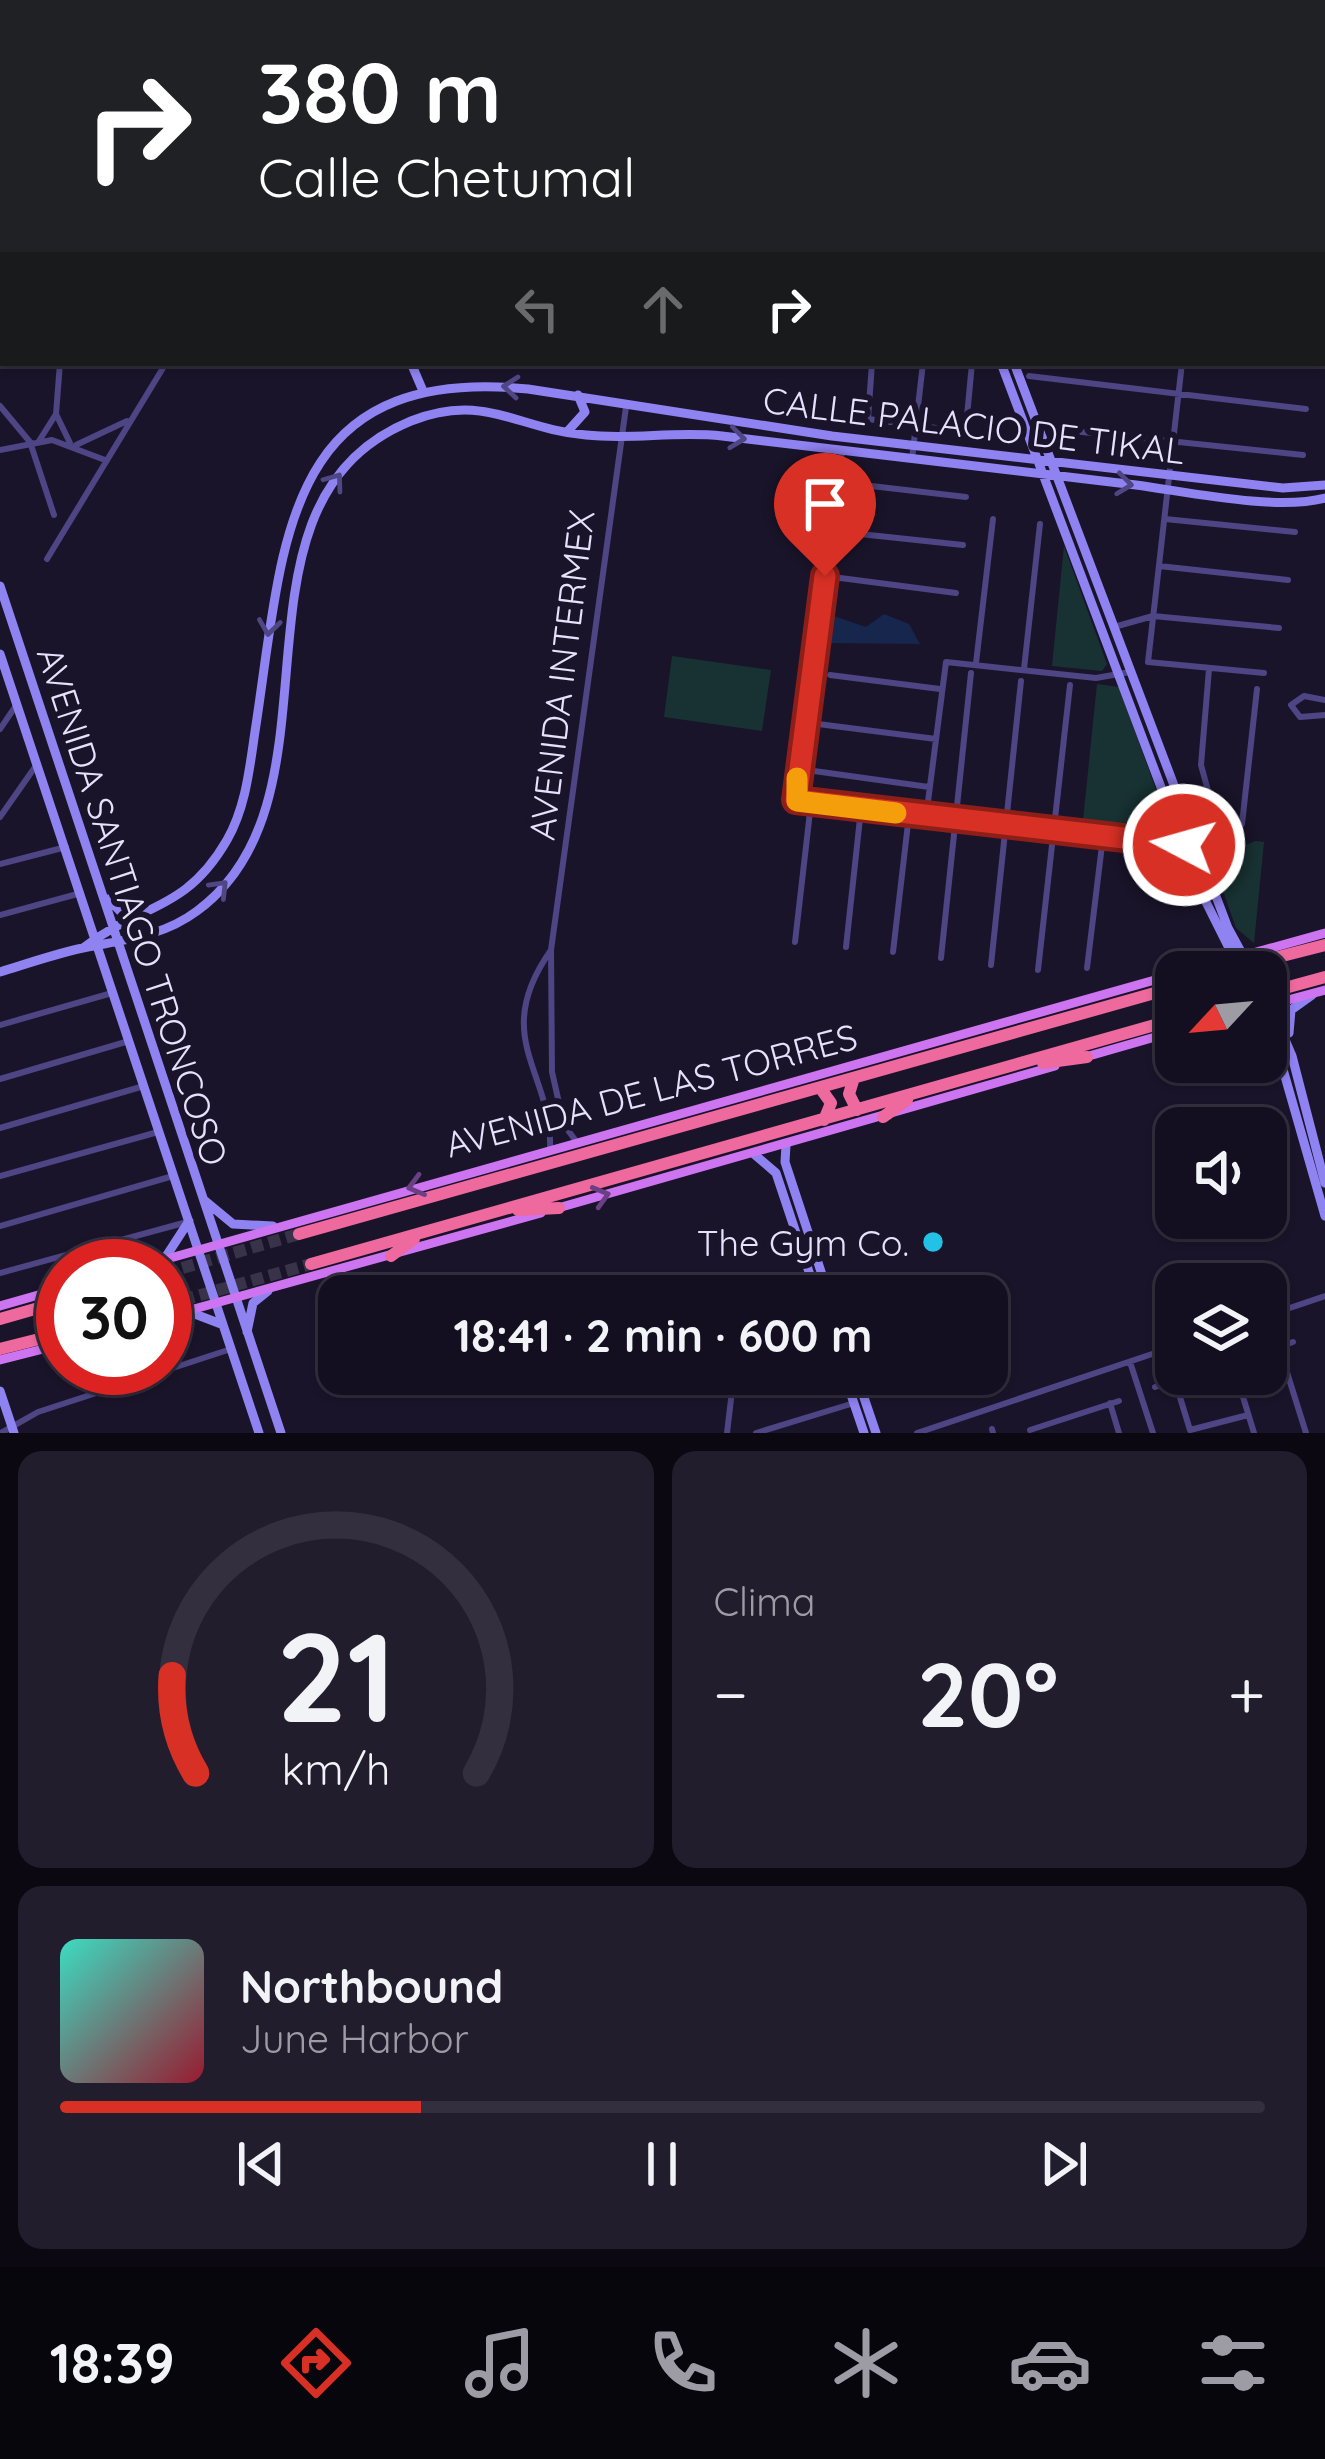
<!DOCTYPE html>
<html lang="es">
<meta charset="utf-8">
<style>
:root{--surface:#140f20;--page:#211d2d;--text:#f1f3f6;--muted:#9d9ca5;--line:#332f3e;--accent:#d93025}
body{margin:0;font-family:Quicksand,sans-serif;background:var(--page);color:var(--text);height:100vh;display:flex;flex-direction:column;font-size:45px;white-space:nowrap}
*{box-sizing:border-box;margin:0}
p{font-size:39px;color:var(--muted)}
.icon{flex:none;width:66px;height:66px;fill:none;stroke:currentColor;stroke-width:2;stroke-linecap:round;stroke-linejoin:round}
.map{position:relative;height:1433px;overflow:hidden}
.panel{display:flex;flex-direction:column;gap:18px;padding:18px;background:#0b0812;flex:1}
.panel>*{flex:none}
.guide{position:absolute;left:0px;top:0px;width:1326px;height:366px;box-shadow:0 3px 9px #0004,0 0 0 3px var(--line);background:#202124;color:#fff;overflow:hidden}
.needle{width:78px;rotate:244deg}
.buttons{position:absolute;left:1155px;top:951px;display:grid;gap:24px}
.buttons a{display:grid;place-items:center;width:132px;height:132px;border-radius:24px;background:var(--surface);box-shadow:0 3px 9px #0004,0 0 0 3px var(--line);font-size:60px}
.speed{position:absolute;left:36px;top:1239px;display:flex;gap:24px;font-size:60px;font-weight:700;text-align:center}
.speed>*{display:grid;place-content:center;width:156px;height:156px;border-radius:50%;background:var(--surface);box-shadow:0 3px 9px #0004,0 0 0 3px var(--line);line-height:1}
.speed .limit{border:18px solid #d22;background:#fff;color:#111}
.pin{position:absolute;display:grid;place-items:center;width:102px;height:102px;color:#fff;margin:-123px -51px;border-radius:50% 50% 50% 0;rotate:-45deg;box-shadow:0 0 12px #0007}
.pin .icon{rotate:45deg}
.me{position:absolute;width:132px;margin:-66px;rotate:276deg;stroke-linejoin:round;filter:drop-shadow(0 0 9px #0008)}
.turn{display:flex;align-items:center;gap:42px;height:252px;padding:0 60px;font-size:54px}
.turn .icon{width:156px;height:156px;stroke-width:2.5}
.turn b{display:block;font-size:84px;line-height:102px}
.lanes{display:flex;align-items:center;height:114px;padding:0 60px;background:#0003;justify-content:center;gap:60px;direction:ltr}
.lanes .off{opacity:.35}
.big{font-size:90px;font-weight:800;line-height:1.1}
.panel .tile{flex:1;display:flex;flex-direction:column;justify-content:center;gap:18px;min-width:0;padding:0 42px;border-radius:24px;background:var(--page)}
.panel .dial{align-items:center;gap:0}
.dial svg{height:312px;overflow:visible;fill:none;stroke:var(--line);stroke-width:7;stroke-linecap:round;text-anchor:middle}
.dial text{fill:var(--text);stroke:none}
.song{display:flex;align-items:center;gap:36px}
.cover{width:144px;height:144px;border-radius:18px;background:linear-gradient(135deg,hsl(170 70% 55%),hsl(350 70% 35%))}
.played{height:12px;border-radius:6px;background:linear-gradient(90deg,var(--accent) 30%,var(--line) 30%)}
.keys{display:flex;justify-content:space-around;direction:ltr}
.heat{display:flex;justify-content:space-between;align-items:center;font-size:66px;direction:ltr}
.panel .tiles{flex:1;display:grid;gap:18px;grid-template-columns:1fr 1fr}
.tile:last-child{grid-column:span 2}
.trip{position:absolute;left:318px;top:1275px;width:690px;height:120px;border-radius:24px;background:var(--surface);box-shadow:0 3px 9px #0004,0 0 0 3px var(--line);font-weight:800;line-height:120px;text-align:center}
.menu{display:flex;height:192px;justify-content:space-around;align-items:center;background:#08060d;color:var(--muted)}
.menu .icon{width:84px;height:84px}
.menu .active{color:var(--accent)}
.menu b{font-size:54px;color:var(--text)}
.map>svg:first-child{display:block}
.green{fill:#183233}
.water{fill:#16264d}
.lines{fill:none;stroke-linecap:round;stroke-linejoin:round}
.highway-tunnel{stroke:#39334a;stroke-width:12;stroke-dasharray:12 6;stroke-linecap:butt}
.street{stroke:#4d4584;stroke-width:6}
.secondary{stroke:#8f82f1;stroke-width:9}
.primary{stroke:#cd74f0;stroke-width:9}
.highway{stroke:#ee699d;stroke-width:12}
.oneway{stroke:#4f4684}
.oneway2{stroke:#6b3f83}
.route-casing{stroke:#8d1f18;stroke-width:30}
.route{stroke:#d93025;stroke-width:21}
.slow{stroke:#f59e0b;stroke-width:21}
.poi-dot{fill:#22c1e6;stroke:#1a142a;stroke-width:4.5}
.labels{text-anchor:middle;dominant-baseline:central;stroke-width:12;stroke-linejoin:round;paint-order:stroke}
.street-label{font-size:36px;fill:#e6e1fc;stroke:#1a142a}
.poi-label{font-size:36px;fill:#e6e1fc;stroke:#1a142a;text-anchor:end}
</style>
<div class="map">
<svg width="1325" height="1433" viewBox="0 0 1325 1433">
<rect width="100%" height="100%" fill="#1a142a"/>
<path class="green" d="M1064 546 1107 664 1102 671 1052 666Z
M672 656 771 670 762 731 664 717Z
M1097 684 1119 687 1168 823 1169 834 1161 841 1082 830Z
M1255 841 1264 842 1254 943 1236 928 1212 860Z"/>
<path class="water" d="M884 614 909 624 920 644 829 643 831 615 866 627Z"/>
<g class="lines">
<path class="highway-tunnel" d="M1229 972 1259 962
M165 1273 299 1234
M165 1305 311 1264"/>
<path class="street" d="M244 0 280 3
M614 0 615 3
M657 0 658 3
M697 0 699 3
M739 0 741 3
M781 0 782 3
M59 3V0
M337 3 338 0
M392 3 394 0
M447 3 449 0
M503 3 504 0
M555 3 556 0
M977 3V0
M1208 3 1209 0
M1262 3V0
M1316 3V0
M0 18 3 19
M0 58H3
M0 135 3 145
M1323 153H1325
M0 210 3 211
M0 245 3 249
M1323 310H1325
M872 363 868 419 959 431 966 427 972 363
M1182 363 1148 662 1264 673
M1029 376 1306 409
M0 406 30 442 54 515
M56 414 70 443
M1053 429 1303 455
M39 441 56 414 60 363
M76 445 127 421
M0 450 52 440 105 460
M842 451 796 800 1151 842 1205 843 1242 824 1257 689
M912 459 923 363
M837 482 966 497
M1165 519 1295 532
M832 531 963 545
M47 559 166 363
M1159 566 1288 580
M825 576 956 593
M1114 627 1153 616 1279 628
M976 663 993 519
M1024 669 1040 524
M1209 669 1201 765 1210 798
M830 675 940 689
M1325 700 1304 696 1291 705 1300 717 1325 715
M818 724 936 739
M0 729 15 707
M814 771 929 787
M0 817 35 767
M926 817 946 662 1096 678 1130 672
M0 864 66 847
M0 915 81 893
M795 942 811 803
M846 947 861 809
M893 952 909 815
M941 958 971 673
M991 965 1021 681
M1087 968 1103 837
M1038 970 1070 685
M0 1025 112 993
M0 1079 129 1041
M0 1128 144 1086
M576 1141 564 1125 552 1072 551 950 626 407
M550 1148C553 1072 489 1038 551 950
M0 1176 158 1132
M0 1226 173 1176
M0 1273 187 1222
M1266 1316 1325 1296
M1279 1347 1306 1433
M1266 1351 1293 1342
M1130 1362 1153 1433
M1236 1374 1254 1433
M1175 1381 1190 1430
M1155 1387 1195 1374
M732 1389 782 1374
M1110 1403 1119 1433
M992 1429 993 1433
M1030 1430 1119 1401
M1190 1430 1248 1415
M1 1433 38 1412 231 1349
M727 1433 734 1374
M756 1433 854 1403
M917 1433 1176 1346"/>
<path class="secondary" d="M240 0 241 3
M866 0 867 3
M878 0 879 3
M820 3 825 0
M839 3 844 0
M0 99H3
M0 111H3
M411 363 423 391
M1001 363 1199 888 1241 972
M1014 363 1228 928 1252 972
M567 432 585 412 578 395
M0 586 281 1433
M0 654 259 1433
M108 899 120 911 145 916
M83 948C139 904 185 913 227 840 247 805 250 763 256 725 284 541 283 365 528 389L832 436 1283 488 1325 485
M0 972C26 964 52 955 78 949 120 940 161 938 197 911 355 795 210 503 411 421 484 392 517 429 586 435 631 440 676 431 722 436 860 453 998 468 1136 485 1188 492 1276 511 1325 498
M1266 995 1292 1056 1325 1183
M1266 1010 1325 1216
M1289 1033 1291 1010 1312 995
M786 1145 785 1162 829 1296
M754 1154 776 1173 817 1296
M204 1200 233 1224 273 1226
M165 1258 189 1221
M187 1311 221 1324
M247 1332 253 1303 268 1291
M844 1374 864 1433
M856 1374 876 1433
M0 1391 14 1433"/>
<path class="primary" d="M1185 972 1325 933
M1266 1006 1325 990
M1082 1058 1176 1031
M558 1208 1055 1066
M142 1266 1176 974
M0 1306 63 1288
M165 1317 541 1213
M0 1360 63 1344"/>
<path class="highway" d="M1259 962 1325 945
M1274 991 1325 977
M1043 1063 1087 1057
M853 1081 849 1094 857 1110
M821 1089 831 1103 824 1120
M883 1117 907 1100
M518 1210 559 1208
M299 1234 1176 987
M391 1256 414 1239
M311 1264 1176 1019
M0 1319 63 1301
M0 1349 63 1333"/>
</g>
<defs><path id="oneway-chevron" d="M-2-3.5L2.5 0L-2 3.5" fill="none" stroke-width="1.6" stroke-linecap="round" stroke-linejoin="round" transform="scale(3)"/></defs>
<g class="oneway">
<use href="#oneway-chevron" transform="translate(511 387) rotate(-175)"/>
<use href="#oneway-chevron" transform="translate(737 438) rotate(7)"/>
<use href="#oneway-chevron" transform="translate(335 481) rotate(-54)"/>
<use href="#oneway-chevron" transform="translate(1124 484) rotate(7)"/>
<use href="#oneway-chevron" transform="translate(269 627) rotate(98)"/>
<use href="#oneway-chevron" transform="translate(220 888) rotate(-46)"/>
</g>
<g class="oneway2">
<use href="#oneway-chevron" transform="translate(416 1186) rotate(165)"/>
<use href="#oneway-chevron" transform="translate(601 1196) rotate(-16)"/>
</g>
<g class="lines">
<g class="route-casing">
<path id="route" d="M825 576 796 800 1184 845"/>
</g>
<use href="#route" class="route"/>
<path class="slow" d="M797 778V801L896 813"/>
</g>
<circle class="poi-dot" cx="933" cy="1242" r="12"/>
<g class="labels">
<g class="street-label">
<text transform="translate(974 425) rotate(7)">CALLE PALACIO DE TIKAL</text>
<text transform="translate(561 675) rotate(-83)">AVENIDA INTERMEX</text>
<text transform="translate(133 906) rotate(72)">AVENIDA SANTIAGO TRONCOSO</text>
<text transform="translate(651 1090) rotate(-15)">AVENIDA DE LAS TORRES</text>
</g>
<g class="poi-label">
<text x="909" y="1242">The Gym Co.</text>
</g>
</g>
</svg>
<div class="buttons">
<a><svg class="needle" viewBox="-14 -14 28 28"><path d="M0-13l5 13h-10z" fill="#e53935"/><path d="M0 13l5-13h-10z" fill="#9d9ca5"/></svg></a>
<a><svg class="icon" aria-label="sound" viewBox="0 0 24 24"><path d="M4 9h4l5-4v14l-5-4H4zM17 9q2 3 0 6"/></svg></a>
<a><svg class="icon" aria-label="layers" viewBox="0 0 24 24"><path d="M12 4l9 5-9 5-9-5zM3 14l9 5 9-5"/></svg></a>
</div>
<div class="speed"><div class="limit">30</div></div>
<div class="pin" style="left:825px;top:576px;background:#d93025"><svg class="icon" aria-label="arrive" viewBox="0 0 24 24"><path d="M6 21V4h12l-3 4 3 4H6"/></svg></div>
<svg class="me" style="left:1184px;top:845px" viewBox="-20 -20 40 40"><circle r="17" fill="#d93025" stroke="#fff" stroke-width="3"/><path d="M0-11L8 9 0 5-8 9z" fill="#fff"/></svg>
<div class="trip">18:41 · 2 min · 600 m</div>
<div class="guide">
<div class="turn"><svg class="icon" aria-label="right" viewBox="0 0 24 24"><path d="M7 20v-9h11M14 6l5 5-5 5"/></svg><div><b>380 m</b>Calle Chetumal</div></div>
<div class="lanes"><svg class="icon off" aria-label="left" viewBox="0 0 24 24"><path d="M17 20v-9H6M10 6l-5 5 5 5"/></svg><svg class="icon off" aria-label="ahead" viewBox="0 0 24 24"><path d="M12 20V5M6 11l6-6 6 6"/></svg><svg class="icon" aria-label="right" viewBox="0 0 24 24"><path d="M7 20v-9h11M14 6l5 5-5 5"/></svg></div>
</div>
</div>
<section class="panel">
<div class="tiles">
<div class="tile dial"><svg viewBox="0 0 100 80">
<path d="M14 69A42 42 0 1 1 86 69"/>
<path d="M14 69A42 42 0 0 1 8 44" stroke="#d93025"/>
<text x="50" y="56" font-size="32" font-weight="700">21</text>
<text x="50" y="72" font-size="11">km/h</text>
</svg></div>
<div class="tile"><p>Clima</p>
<div class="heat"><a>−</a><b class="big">20°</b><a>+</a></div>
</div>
<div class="tile">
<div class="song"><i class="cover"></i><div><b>Northbound</b><p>June Harbor</p></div></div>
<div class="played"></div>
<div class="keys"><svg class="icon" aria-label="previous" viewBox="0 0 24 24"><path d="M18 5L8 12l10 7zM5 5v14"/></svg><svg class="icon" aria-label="pause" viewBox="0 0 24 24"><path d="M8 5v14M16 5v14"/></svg><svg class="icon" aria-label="next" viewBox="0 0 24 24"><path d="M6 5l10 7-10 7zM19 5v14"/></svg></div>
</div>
</div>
</section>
<nav class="menu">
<b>18:39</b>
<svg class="icon active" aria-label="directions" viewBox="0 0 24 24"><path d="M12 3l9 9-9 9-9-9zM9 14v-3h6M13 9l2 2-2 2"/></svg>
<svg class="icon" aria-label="music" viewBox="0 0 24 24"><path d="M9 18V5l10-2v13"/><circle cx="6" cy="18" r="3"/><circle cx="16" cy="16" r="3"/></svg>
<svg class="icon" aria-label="phone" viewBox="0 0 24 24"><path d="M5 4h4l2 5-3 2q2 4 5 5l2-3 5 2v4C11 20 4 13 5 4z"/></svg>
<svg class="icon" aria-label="climate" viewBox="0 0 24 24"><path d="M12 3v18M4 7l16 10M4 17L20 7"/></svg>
<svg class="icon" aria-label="car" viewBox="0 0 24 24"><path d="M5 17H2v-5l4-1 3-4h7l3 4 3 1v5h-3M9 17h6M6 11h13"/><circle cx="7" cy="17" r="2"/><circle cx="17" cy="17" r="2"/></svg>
<svg class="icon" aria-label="filters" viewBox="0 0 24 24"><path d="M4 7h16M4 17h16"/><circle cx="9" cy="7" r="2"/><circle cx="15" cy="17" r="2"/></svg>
</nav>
